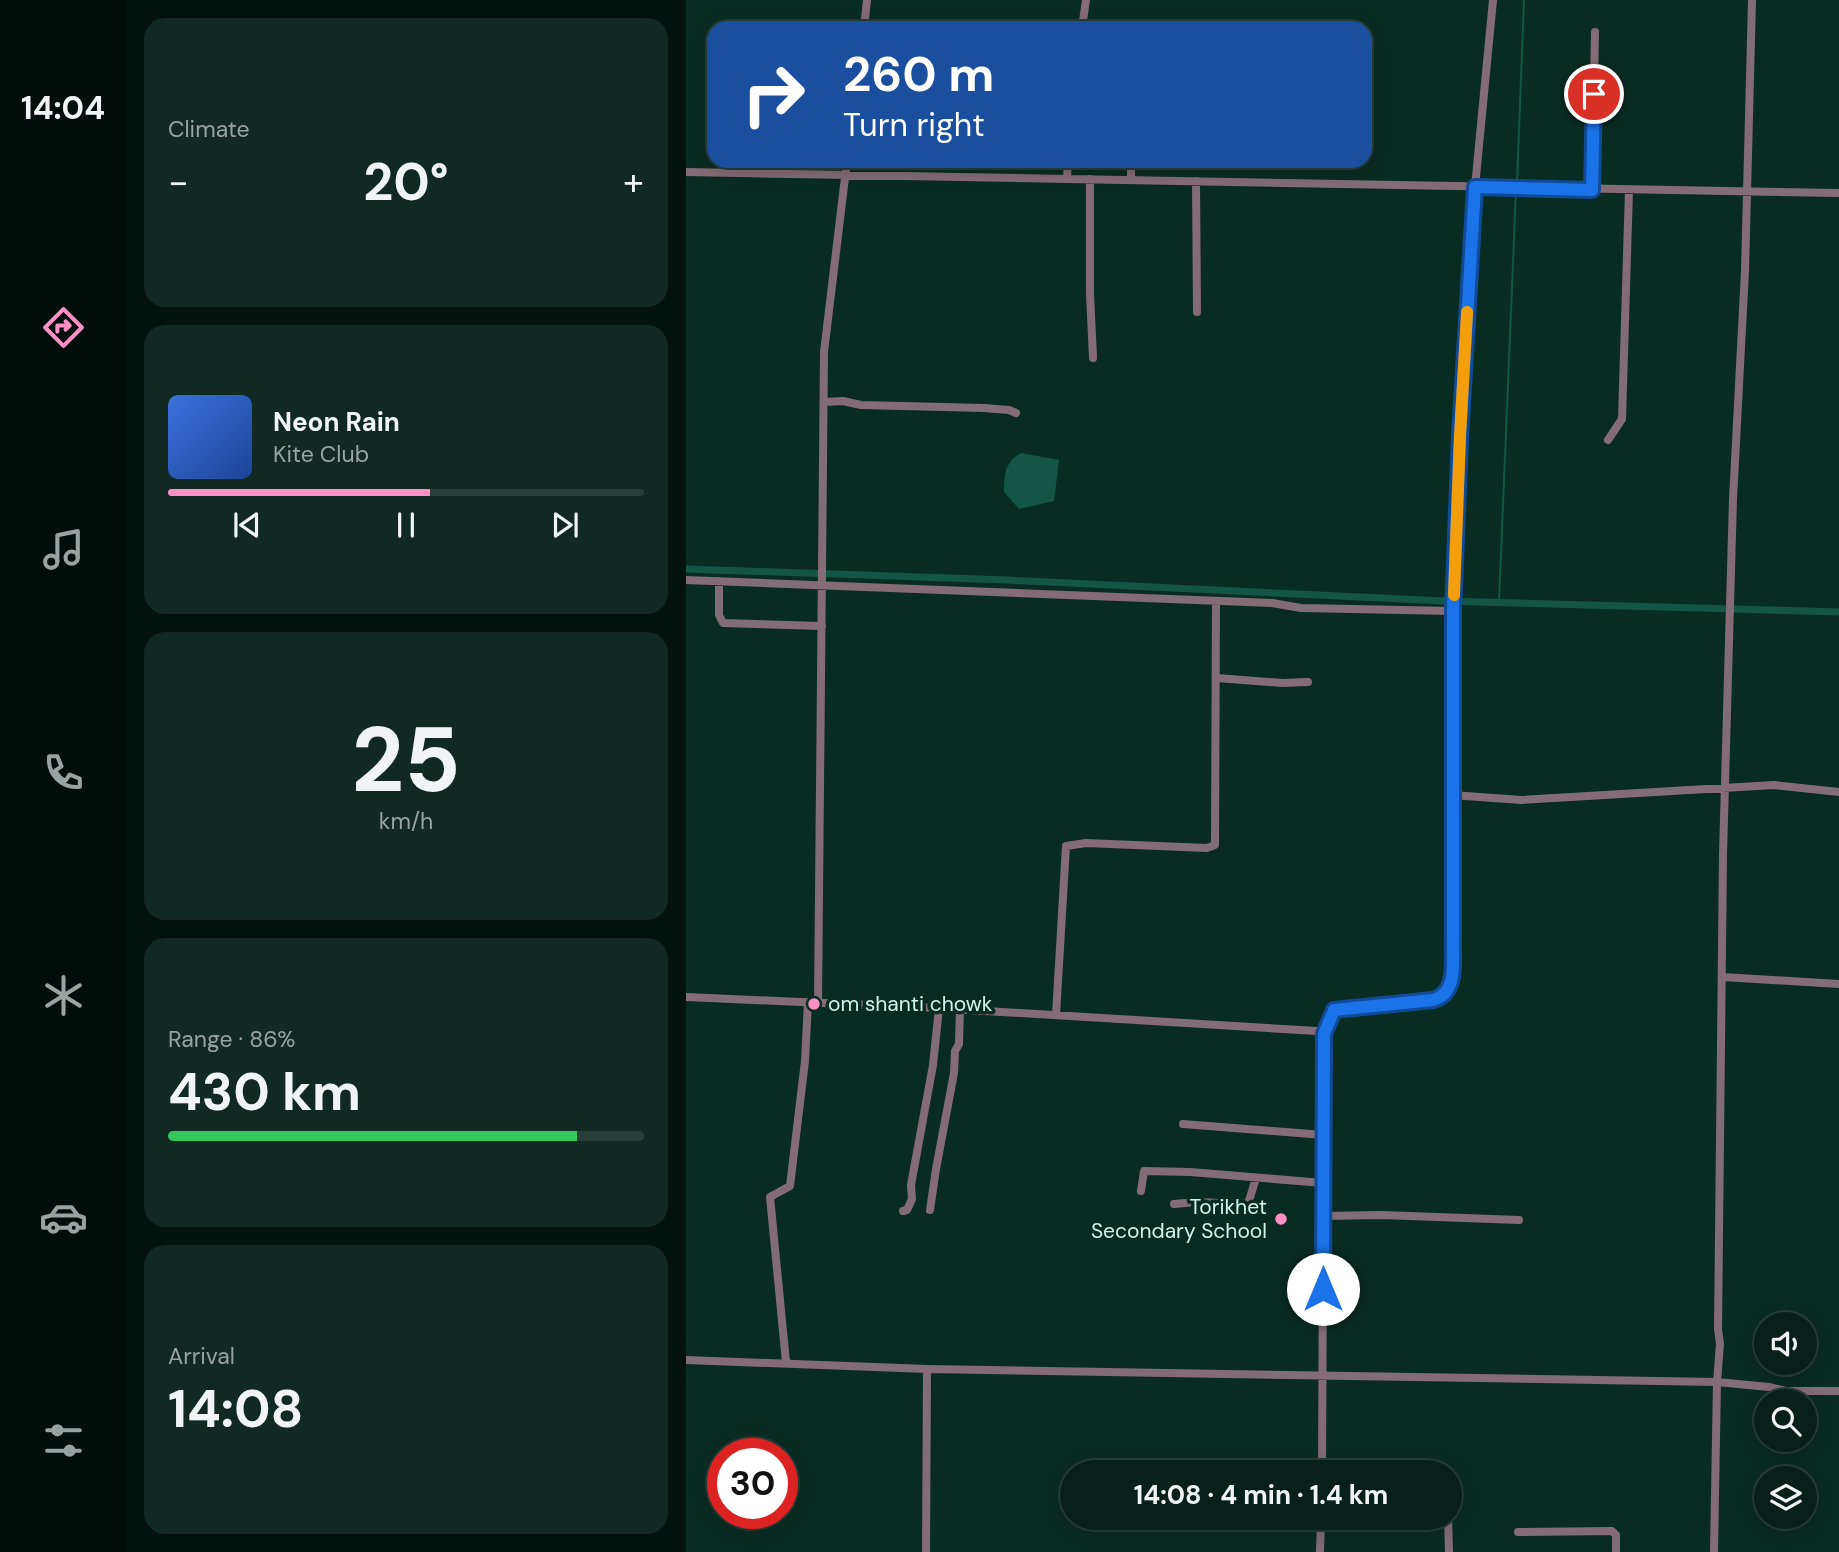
<!DOCTYPE html>
<meta charset="utf-8">
<style>
:root{--surface:#07211a;--page:#102923;--text:#f1f3f6;--muted:#98a3a2;--line:#283e39;--accent:#fc8fc3}
body{margin:0;font-family:"DM Sans",sans-serif;background:var(--page);color:var(--text);height:100vh;display:flex;flex-direction:column;font-size:26px;white-space:nowrap}
*{box-sizing:border-box;margin:0}
p{font-size:23px;color:var(--muted)}
.icon{flex:none;width:38px;height:38px;fill:none;stroke:currentColor;stroke-width:2;stroke-linecap:round;stroke-linejoin:round}
.map{position:relative;flex:1;overflow:hidden}
.sheet{display:flex;flex-direction:column;gap:18px;padding:18px;background:#04120e;width:560px}
.sheet>*{flex:none}
.top-card{position:absolute;left:21px;top:21px;width:665px;height:147px;border-radius:21px;box-shadow:0 4px 18px #0003,0 0 0 2px var(--line);background:#1a4fa0;color:#fff;overflow:hidden}
.controls{position:absolute;left:1068px;top:1312px;display:grid;gap:14px}
.controls a{display:grid;place-items:center;width:63px;height:63px;border-radius:50%;background:var(--surface);box-shadow:0 4px 18px #0003,0 0 0 2px var(--line);font-size:35px}
.speed{position:absolute;left:21px;top:1438px;display:flex;gap:14px;font-size:35px;font-weight:700;text-align:center}
.speed>*{display:grid;place-content:center;width:91px;height:91px;border-radius:50%;background:var(--surface);box-shadow:0 4px 18px #0003,0 0 0 2px var(--line);line-height:1}
.speed .limit{border:10px solid #d22;background:#fff;color:#111}
.pin{position:absolute;display:grid;place-items:center;width:60px;height:60px;color:#fff;margin:-30px;border:4px solid #fff;border-radius:50%;box-shadow:0 2px 7px #0007}
.me{position:absolute;width:77px;margin:-38px;rotate:0deg;stroke-linejoin:round;filter:drop-shadow(0 0 5px #0008)}
.turn{display:flex;align-items:center;gap:24px;height:147px;padding:0 21px;font-size:32px}
.turn .icon{width:91px;height:91px;stroke-width:2.5}
.turn b{display:block;font-size:49px;line-height:60px}
.big{font-size:52px;font-weight:700;line-height:1.1}
.sheet .card{flex:1;display:flex;flex-direction:column;justify-content:center;gap:10px;min-width:0;padding:0 24px;border-radius:21px;background:var(--page)}
.sheet .dial{align-items:center;gap:0}
.dial b{font-size:91px;line-height:1}
.song{display:flex;align-items:center;gap:21px}
.cover{width:84px;height:84px;border-radius:10px;background:linear-gradient(135deg,hsl(220 70% 55%),hsl(220 70% 35%))}
.played{height:7px;border-radius:4px;background:linear-gradient(90deg,var(--accent) 55%,var(--line) 55%)}
.keys{display:flex;justify-content:space-around;direction:ltr}
.heat{display:flex;justify-content:space-between;align-items:center;font-size:38px;direction:ltr}
.charge{height:10px;border-radius:5px;background:linear-gradient(90deg,#34c759 86%,var(--line) 0)}
.trip{position:absolute;left:374px;top:1460px;width:402px;height:70px;border-radius:35px;background:var(--surface);box-shadow:0 4px 18px #0003,0 0 0 2px var(--line);font-weight:700;line-height:70px;text-align:center}
main{display:flex;flex:1;min-height:0}
.dock{display:flex;flex-direction:column;width:126px;justify-content:space-around;align-items:center;background:#030d0a;color:var(--muted)}
.dock .icon{width:49px;height:49px}
.dock .current{color:var(--accent)}
.dock b{font-size:32px;color:var(--text)}
.map>svg:first-child{display:block}
.water{fill:#135645}
.lines{fill:none;stroke-linecap:round;stroke-linejoin:round}
.stream{stroke:#135645;stroke-width:2}
.canal{stroke:#135645;stroke-width:7}
.minor{stroke:#846c76;stroke-width:8}
.route-casing{stroke:#114b97;stroke-width:18}
.route{stroke:#1a73e8;stroke-width:12}
.slow{stroke:#f59e0b;stroke-width:12}
.poi-dot{fill:#fc8fc3;stroke:#092c22;stroke-width:2.5}
.labels{text-anchor:middle;dominant-baseline:central;stroke-width:7;stroke-linejoin:round;paint-order:stroke}
.poi-label{font-size:21px;fill:#d4f3e7;stroke:#092c22;text-anchor:start}
</style>
<main>
<nav class="dock">
<b>14:04</b>
<svg class="icon current" aria-label="directions" viewBox="0 0 24 24"><path d="M12 3l9 9-9 9-9-9zM9 14v-3h6M13 9l2 2-2 2"/></svg>
<svg class="icon" aria-label="music" viewBox="0 0 24 24"><path d="M9 18V5l10-2v13"/><circle cx="6" cy="18" r="3"/><circle cx="16" cy="16" r="3"/></svg>
<svg class="icon" aria-label="phone" viewBox="0 0 24 24"><path d="M5 4h4l2 5-3 2q2 4 5 5l2-3 5 2v4C11 20 4 13 5 4z"/></svg>
<svg class="icon" aria-label="climate" viewBox="0 0 24 24"><path d="M12 3v18M4 7l16 10M4 17L20 7"/></svg>
<svg class="icon" aria-label="car" viewBox="0 0 24 24"><path d="M5 17H2v-5l4-1 3-4h7l3 4 3 1v5h-3M9 17h6M6 11h13"/><circle cx="7" cy="17" r="2"/><circle cx="17" cy="17" r="2"/></svg>
<svg class="icon" aria-label="filters" viewBox="0 0 24 24"><path d="M4 7h16M4 17h16"/><circle cx="9" cy="7" r="2"/><circle cx="15" cy="17" r="2"/></svg>
</nav>
<section class="sheet">
<div class="card"><p>Climate</p>
<div class="heat"><a>−</a><b class="big">20°</b><a>+</a></div>
</div>
<div class="card">
<div class="song"><i class="cover"></i><div><b>Neon Rain</b><p>Kite Club</p></div></div>
<div class="played"></div>
<div class="keys"><svg class="icon" aria-label="previous" viewBox="0 0 24 24"><path d="M18 5L8 12l10 7zM5 5v14"/></svg><svg class="icon" aria-label="pause" viewBox="0 0 24 24"><path d="M8 5v14M16 5v14"/></svg><svg class="icon" aria-label="next" viewBox="0 0 24 24"><path d="M6 5l10 7-10 7zM19 5v14"/></svg></div>
</div>
<div class="card dial"><b>25</b><p>km/h</p></div>
<div class="card"><p>Range · 86%</p><b class="big">430 km</b><div class="charge"></div></div>
<div class="card"><p>Arrival</p><b class="big">14:08</b></div>
</section>
<div class="map">
<svg width="1153" height="1552" viewBox="0 0 1153 1552">
<rect width="100%" height="100%" fill="#092c22"/>
<path class="water" d="M335 453 373 460 368 501 333 509 318 492C318 474 319 462 335 453Z"/>
<g class="lines">
<path class="stream" d="M831 182 838 0
M813 601 830 191"/>
<path class="canal" d="M0 569 321 580 758 601 1153 612"/>
<path class="minor" d="M178 28 181 0
M396 28 400 0
M445 161V180
M0 172 1153 193
M381 179 382 161
M404 179V294L407 358
M510 181 511 312
M906 189 909 32
M138 402 157 401 175 405 298 408 323 410 330 413
M922 440 936 419 943 190
M0 580 586 603 615 608 767 611
M33 581V615L37 623 136 626
M531 678 597 683 622 682
M766 795 835 800 1088 785 1153 792
M1037 977 1153 984
M0 997 250 1008 631 1031 638 1034 636 1472
M132 1003 138 352 161 161
M370 1015 380 846 400 843 521 848 529 845 530 601
M638 1034 648 1010 747 1000C773 993 766 960 767 938V611L774 436 789 187 807 0
M497 1124 637 1135
M455 1191 458 1171 504 1172 637 1183
M488 1204 510 1202 562 1204 570 1178
M244 1210 250 1169 268 1073 269 1051 273 1044 274 1009
M217 1211 221 1210 226 1199 225 1185 247 1065 253 1008
M637 1216 696 1215 833 1220
M0 1360 241 1369 1031 1382 1083 1387 1100 1391H1153
M100 1362 84 1197 104 1186 119 1061 122 1002
M762 1517 763 1552
M832 1532 926 1531 930 1535V1552
M240 1552 241 1369
M634 1552 635 1517
M1028 1552 1031 1382 1034 1344 1032 1329 1037 854 1047 499 1059 271 1066 0"/>
</g>
<g class="lines">
<g class="route-casing">
<path id="route" d="M637 1289 638 1034 648 1010 747 1000C773 993 766 960 767 938V611L774 436 789 187 906 190 908 94"/>
</g>
<use href="#route" class="route"/>
<path class="slow" d="M768 595 774 436 781 312"/>
</g>
<g class="poi-dot">
<circle cx="128" cy="1004" r="7"/>
<circle cx="595" cy="1219" r="7"/>
</g>
<g class="labels">
<g class="poi-label">
<text x="142" y="1004">om shanti chowk</text>
<text x="581" y="1207" text-anchor="end">Torikhet<tspan x="581" dy="24">Secondary School</tspan></text>
</g>
</g>
</svg>
<div class="controls">
<a><svg class="icon" aria-label="sound" viewBox="0 0 24 24"><path d="M4 9h4l5-4v14l-5-4H4zM17 9q2 3 0 6"/></svg></a>
<a><svg class="icon" aria-label="search" viewBox="0 0 24 24"><circle cx="10" cy="10" r="6"/><path d="M15 15l6 6"/></svg></a>
<a><svg class="icon" aria-label="layers" viewBox="0 0 24 24"><path d="M12 4l9 5-9 5-9-5zM3 14l9 5 9-5"/></svg></a>
</div>
<div class="speed"><div class="limit">30</div></div>
<div class="pin" style="left:908px;top:94px;background:#d93025"><svg class="icon" aria-label="arrive" viewBox="0 0 24 24"><path d="M6 21V4h12l-3 4 3 4H6"/></svg></div>
<svg class="me" style="left:637px;top:1289px" viewBox="-20 -20 40 40"><circle r="19" fill="#fff"/><path d="M0-13L10 11 0 6-10 11z" fill="#1a73e8"/></svg>
<div class="trip">14:08 · 4 min · 1.4 km</div>
<div class="top-card">
<div class="turn"><svg class="icon" aria-label="right" viewBox="0 0 24 24"><path d="M7 20v-9h11M14 6l5 5-5 5"/></svg><div><b>260 m</b>Turn right</div></div>
</div>
</div>
</main>
